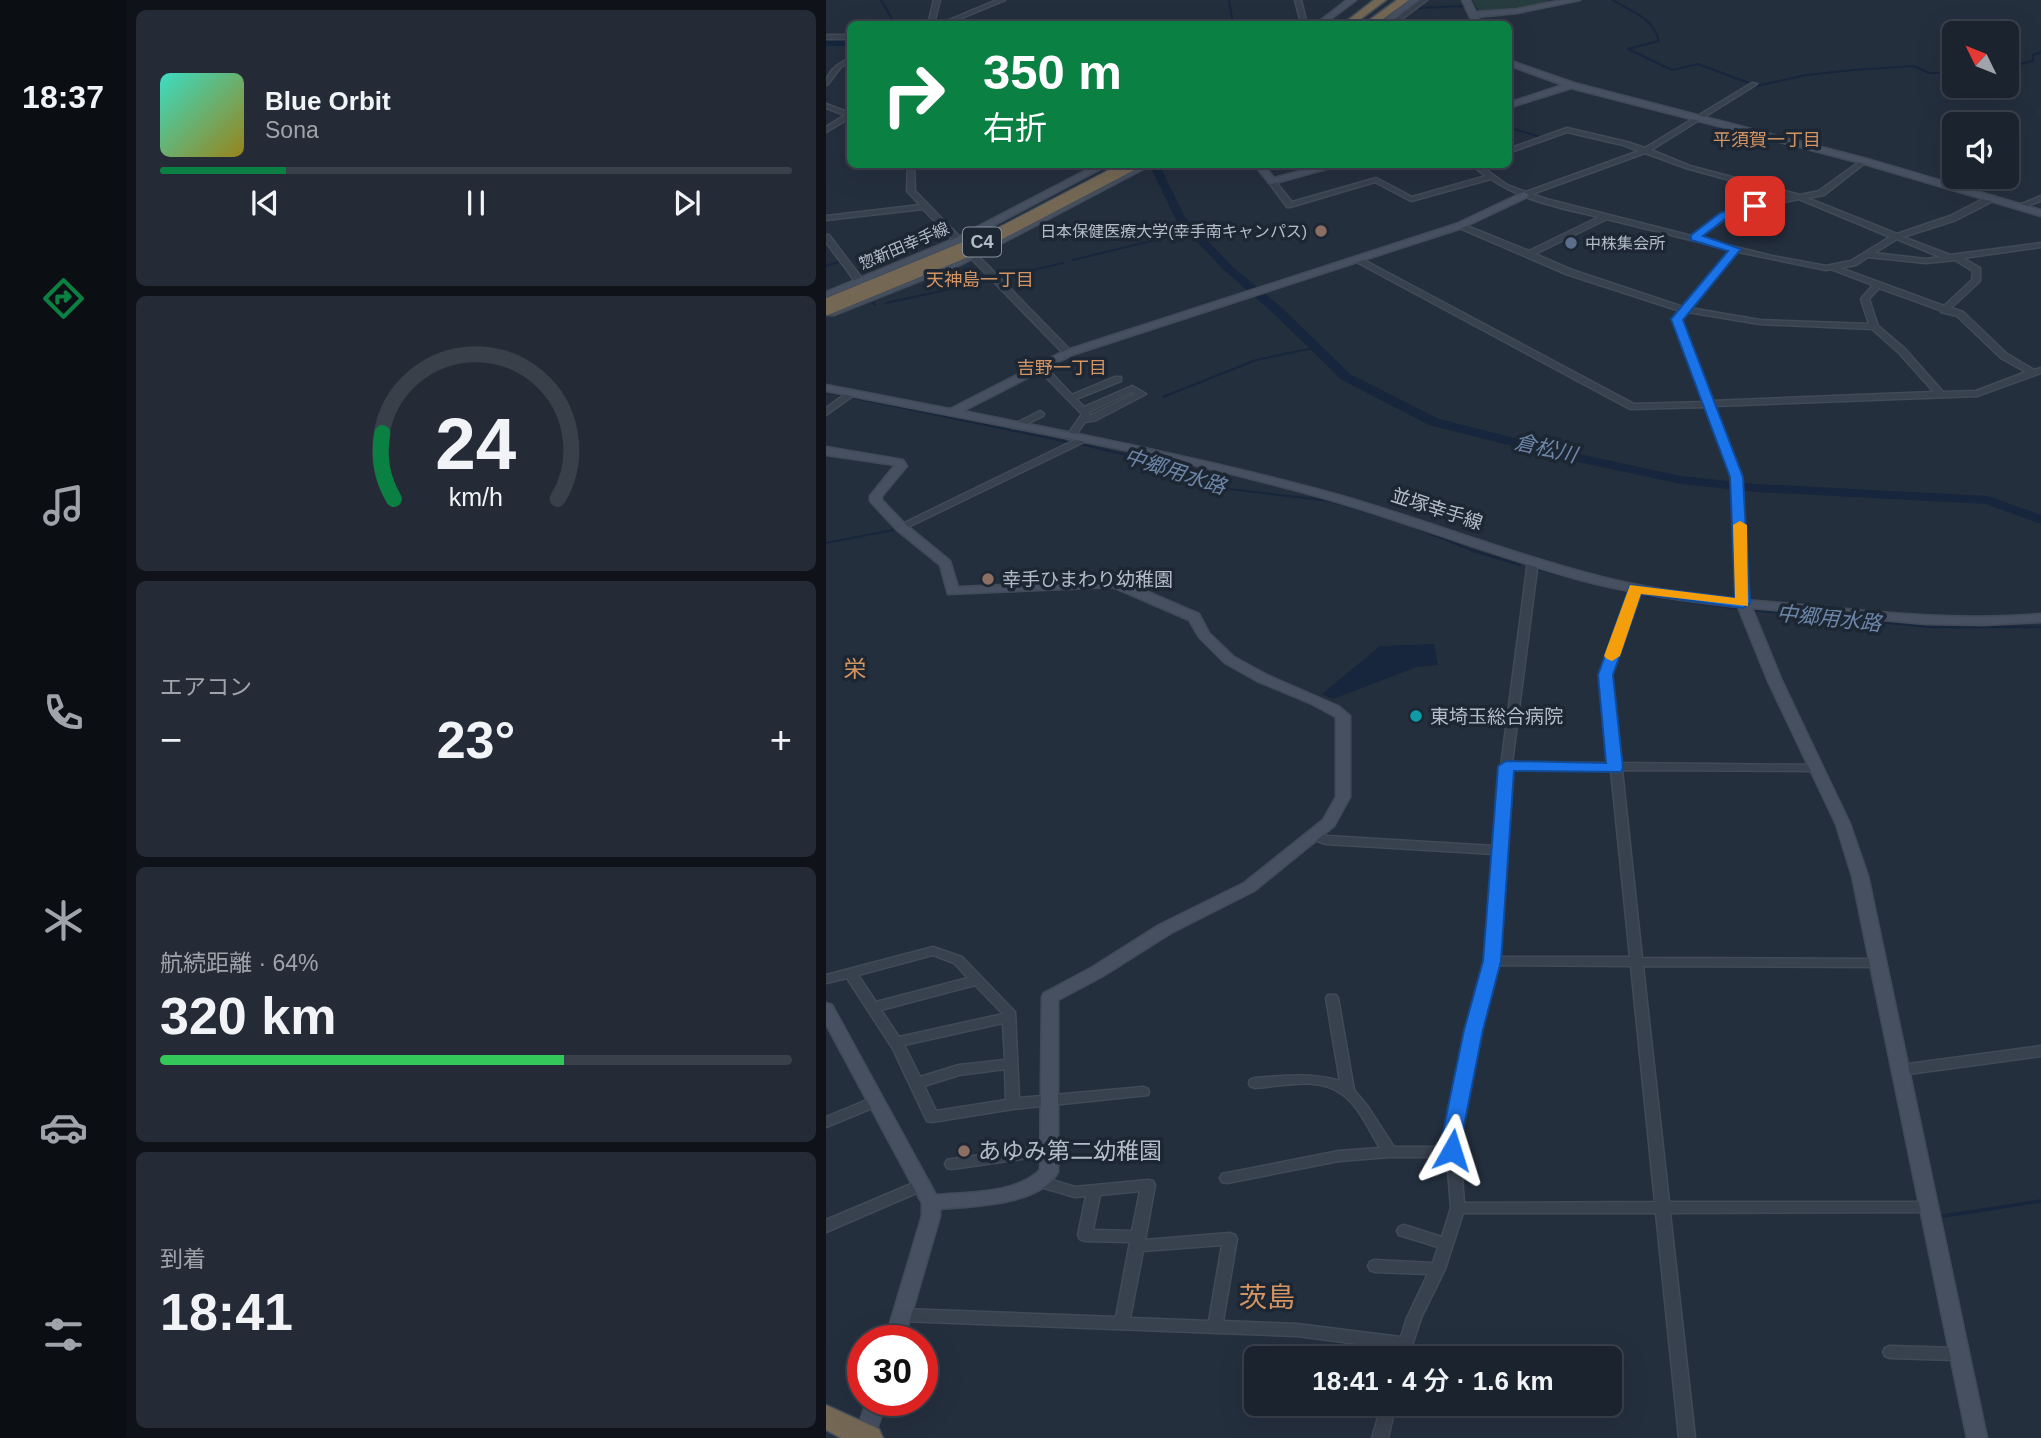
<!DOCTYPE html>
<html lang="ja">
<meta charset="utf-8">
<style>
:root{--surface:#1b232e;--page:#242b36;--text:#f1f3f6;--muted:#a0a4aa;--line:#39404a;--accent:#0b8043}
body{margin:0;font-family:Arial,"Noto Sans JP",sans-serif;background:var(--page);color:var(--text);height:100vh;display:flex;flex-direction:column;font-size:26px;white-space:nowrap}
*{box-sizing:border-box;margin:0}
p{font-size:23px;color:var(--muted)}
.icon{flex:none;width:38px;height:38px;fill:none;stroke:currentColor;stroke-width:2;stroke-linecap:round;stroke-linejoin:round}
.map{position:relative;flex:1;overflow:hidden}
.drawer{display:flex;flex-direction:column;gap:10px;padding:10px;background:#0f1319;width:700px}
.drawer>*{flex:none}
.banner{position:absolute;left:21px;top:21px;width:665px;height:147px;border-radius:10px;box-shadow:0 7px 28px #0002,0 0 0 2px var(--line);background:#0b8043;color:#fff;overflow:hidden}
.needle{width:46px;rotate:313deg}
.fabs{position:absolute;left:1116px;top:21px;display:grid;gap:14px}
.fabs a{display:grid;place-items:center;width:77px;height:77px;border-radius:10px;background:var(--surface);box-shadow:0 7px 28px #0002,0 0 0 2px var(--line);font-size:35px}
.speed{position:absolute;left:21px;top:1325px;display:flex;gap:14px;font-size:35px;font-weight:700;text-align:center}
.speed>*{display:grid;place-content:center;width:91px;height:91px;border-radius:50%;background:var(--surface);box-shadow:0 7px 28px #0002,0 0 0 2px var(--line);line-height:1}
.speed .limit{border:10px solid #d22;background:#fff;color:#111}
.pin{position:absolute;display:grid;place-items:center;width:60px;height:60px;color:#fff;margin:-30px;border-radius:14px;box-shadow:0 4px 10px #0006}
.me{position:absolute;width:77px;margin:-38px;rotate:6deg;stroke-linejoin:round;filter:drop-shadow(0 0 5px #0008)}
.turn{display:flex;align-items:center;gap:24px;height:147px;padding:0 21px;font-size:32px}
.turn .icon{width:91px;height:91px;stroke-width:2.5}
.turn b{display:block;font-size:49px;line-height:60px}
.big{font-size:52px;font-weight:600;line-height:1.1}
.drawer .tile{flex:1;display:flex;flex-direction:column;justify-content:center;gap:10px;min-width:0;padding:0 24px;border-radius:10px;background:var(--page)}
.drawer .dial{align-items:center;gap:0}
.dial svg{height:182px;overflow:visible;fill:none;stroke:var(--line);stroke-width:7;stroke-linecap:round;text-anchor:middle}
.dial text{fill:var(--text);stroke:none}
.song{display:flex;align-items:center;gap:21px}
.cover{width:84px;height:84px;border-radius:10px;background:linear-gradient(135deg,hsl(170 70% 55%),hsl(50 70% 35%))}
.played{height:7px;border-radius:4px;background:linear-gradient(90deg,var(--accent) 20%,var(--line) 20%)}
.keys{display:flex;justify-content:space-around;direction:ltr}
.heat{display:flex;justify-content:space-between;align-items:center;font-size:38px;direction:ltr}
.charge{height:10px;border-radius:5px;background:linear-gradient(90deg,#34c759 64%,var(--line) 0)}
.trip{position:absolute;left:418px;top:1346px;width:378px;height:70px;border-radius:10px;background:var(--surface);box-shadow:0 7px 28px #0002,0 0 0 2px var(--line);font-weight:600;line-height:70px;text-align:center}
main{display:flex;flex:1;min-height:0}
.menu{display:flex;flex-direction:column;width:126px;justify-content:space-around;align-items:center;background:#0b0e12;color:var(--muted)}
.menu .icon{width:49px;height:49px}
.menu .on{color:var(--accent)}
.menu b{font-size:32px;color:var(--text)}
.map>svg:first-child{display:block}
.green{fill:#263c3f}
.water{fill:#17263c}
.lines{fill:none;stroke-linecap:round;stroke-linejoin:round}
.stream-far2{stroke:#17263c;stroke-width:2}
.stream-far1{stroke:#17263c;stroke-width:2.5}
.stream{stroke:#17263c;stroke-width:3.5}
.river{fill:#17263c;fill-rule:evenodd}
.street-casing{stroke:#414a57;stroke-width:3}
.secondary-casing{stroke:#414a57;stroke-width:3}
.highway-casing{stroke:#434c59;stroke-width:3}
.street{fill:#38414e;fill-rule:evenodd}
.secondary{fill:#465061;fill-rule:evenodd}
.highway{fill:#746855;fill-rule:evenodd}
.highway-bridge-far1-casing{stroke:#434c59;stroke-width:14;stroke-linecap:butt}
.highway-bridge-casing{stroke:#434c59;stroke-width:18;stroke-linecap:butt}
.highway-bridge-far1{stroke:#746855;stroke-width:12}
.highway-bridge{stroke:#746855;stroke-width:16}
.route{fill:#1a73e8;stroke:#114b97;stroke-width:2}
.slow{fill:#f59e0b}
.education-dot{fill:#8d6e63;stroke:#1d2633;stroke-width:2.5}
.service-dot{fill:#5c6f8a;stroke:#1d2633;stroke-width:2.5}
.culture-dot{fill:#0f9aa8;stroke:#1d2633;stroke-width:2.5}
.labels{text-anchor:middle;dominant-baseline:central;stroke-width:7;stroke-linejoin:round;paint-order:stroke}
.far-poi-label{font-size:16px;fill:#b4bcc9;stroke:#1d2633;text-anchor:end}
.far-street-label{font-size:16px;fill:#b4bcc9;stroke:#1d2633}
.far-neighbourhood-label{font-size:18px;fill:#d59563;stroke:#1d2633}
.shield{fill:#1d2633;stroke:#878f9c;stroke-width:2}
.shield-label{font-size:18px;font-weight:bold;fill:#b4bcc9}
.street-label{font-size:19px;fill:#b4bcc9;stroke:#1d2633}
.poi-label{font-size:19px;fill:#b4bcc9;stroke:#1d2633;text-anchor:start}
.water-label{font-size:21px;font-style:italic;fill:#6d86a8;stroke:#1d2633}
.quarter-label{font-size:23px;fill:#d59563;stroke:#1d2633}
.near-poi-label{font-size:23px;fill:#b4bcc9;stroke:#1d2633;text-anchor:start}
.near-quarter-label{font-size:28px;fill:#d59563;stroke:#1d2633}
</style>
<main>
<nav class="menu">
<b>18:37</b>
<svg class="icon on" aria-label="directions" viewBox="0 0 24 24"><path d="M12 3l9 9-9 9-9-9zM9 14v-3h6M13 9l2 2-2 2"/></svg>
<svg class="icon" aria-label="music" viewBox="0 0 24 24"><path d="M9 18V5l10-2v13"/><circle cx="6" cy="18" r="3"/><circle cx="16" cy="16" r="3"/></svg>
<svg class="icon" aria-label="phone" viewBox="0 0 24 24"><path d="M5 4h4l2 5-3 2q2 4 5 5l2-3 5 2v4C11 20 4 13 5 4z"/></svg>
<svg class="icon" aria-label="climate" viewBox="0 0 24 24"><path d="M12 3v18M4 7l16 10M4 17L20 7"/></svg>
<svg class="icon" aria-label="car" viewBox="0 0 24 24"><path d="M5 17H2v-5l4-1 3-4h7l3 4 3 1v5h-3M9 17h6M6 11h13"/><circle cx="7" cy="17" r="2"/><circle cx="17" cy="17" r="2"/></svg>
<svg class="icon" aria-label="filters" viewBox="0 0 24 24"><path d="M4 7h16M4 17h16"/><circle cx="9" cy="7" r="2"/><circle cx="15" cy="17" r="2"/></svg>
</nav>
<section class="drawer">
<div class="tile">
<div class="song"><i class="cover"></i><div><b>Blue Orbit</b><p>Sona</p></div></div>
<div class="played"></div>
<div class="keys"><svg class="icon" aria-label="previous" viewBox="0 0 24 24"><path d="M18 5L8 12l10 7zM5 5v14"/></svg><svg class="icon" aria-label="pause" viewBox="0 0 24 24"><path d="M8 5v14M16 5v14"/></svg><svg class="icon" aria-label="next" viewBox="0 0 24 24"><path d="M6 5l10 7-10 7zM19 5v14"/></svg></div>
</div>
<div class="tile dial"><svg viewBox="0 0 100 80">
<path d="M14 69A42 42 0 1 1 86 69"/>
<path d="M14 69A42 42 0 0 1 9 40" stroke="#0b8043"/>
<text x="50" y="56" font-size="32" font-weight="700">24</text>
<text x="50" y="72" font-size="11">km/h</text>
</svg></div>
<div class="tile"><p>エアコン</p>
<div class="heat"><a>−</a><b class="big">23°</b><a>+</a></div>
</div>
<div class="tile"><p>航続距離 · 64%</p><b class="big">320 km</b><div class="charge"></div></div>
<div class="tile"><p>到着</p><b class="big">18:41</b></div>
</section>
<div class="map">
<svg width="1215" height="1438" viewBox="0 0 1215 1438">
<rect width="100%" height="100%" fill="#242f3e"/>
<path class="green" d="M646 0H721L726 3 653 12Z"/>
<path class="water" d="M608 644 612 665 591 667 507 699 496 694 554 646Z"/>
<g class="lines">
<path class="stream-far2" d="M55 0 69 24
M403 0 407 24
M645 0 652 12
M786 0C805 11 828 18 833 41L802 49 846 70 872 64 931 86 980 75 1027 70 1088 66 1103 73H1129
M593 8 638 6
M1181 67 1207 61V55L1215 52
M682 127 720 139
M359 233 366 231
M247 260 350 235
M0 266 12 262
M16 266 26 278
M177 277 237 263
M47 303 49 305
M60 303 166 280
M0 392 17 396
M24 397 247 443
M337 397 430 360 488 348
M254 444 330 462 403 489 504 501 580 524 650 552
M0 543 67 530"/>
<path class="stream-far1" d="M645 550 694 565
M712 569 804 592
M810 594 914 609
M924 610 1106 627H1215"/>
<path class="stream" d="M1118 1216 1215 1201"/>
<path class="river" d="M0 40H24V46H0Z
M323 164H333L359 217 406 266 456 308 524 374 613 419 739 451 855 476 931 484 1162 496 1215 515V524L1160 504 931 492 855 484 738 459 603 425 516 380 448 314 398 270 350 220Z"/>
<g class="street-casing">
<path id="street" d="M108 0H114L108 24H102Z
M171 0H179L121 24H114Z
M469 0H475L481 24H475Z
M594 0H601L569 24H563Z
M0 35H24V39H0Z
M24 58V62L15 67 2 84 0 85C0 72 13 63 24 58Z
M926 83 931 84 825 150 864 166 974 195 993 191 1036 160H1040V162L998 195 981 198 1071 234 1124 216 1163 196H1169V200L1130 220 1077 237 1124 255 1215 243V247L1137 258 1154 268V281L1125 308 1137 312 1181 354 1208 370 1215 368V373L1151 396 888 406 915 477 922 603 917 606 912 603 907 477 880 407 804 409 525 259 532 257 808 404 878 402 847 319 854 311 740 274 629 226 636 224 703 251 773 217C735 208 697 201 665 179L585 201 549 182 464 207H461L442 181 448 180 466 202 550 178 586 197 660 176 644 164H652L681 185 700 192 813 151 797 145 741 132 682 153V149L741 128 801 142 819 148ZM819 153 860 168 964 197 904 208 866 236 720 199 706 194ZM973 199 1064 237 1025 261 1000 266 946 256 873 238 909 212ZM781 219 905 250 857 307 746 270 709 254ZM1071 239 1114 257 1100 259 1048 253ZM912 252 1000 270 1005 269 1047 285 1035 299 1043 324 934 320 864 308ZM1042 257 1100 263 1129 260 1147 271 1146 280 1118 306 1014 268 1030 265ZM1053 288 1114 310 1115 312 1131 316 1175 358 1200 372 1150 391 1117 392 1079 349 1052 326 1043 299ZM861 312 934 324 1046 329 1073 353 1108 392 886 401 855 319Z
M0 104 24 113V118L0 132V127L19 115 0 108Z
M82 164H88L89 191 245 351V355H239L97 209 0 220V216L94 205 81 191Z
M1215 196V201L1195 208 1191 206Z
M0 235H3L37 280V284H31L0 242Z
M211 364H217L246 395 289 377H295V381L250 399 258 407 306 386 320 394 270 420 259 422 247 439H241L240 437 256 414 211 368ZM306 392 309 394 263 416 264 414 263 412Z
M25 390 28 391V395L0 415V408Z
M214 411 218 414 217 416 192 428H186L185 426Z
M255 437 259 440 258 442 78 529 75 530 70 527Z
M707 558 712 561 686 763H784L775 675 804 589 809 586 814 589 785 675 795 763 990 765 995 768 990 771 796 770 816 958 1054 959 1058 960 1060 963 1058 966 1054 967 817 966 843 1202H1101L1106 1203 1108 1207 1106 1211 1101 1212 844 1213 869 1438H853L830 1213H637L619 1269 595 1318 582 1358H568L571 1349 471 1336 77 1321 72 1319 70 1315 72 1311 77 1309 290 1317 304 1242 259 1241 254 1239 252 1235 260 1196 249 1197 211 1186 209 1182 211 1178 216 1177 249 1187 322 1180 327 1181 329 1185 319 1240 404 1233 409 1235 411 1239 397 1321 471 1324 575 1337 581 1318 602 1274 549 1272 544 1270 542 1266 544 1262 549 1260 607 1263 612 1247 573 1235 571 1231 573 1227 578 1225 616 1237 625 1208 621 1157H564L513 1161 401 1183 396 1182 394 1178 396 1174 401 1173 513 1151 554 1148C543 1130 533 1106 516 1094 492 1076 456 1086 429 1088L424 1086 423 1083 424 1080 429 1078C458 1076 485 1072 514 1081L500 998 502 995H510L512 998 528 1090 542 1107 568 1147H620L619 1136 642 1030 660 961 668 854 500 844 485 839 483 836 489 832 501 836 668 846 675 766 702 561ZM685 769 785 770 804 957H672ZM671 965 805 966 829 1202 638 1203 633 1136 654 1030ZM314 1191 306 1231 267 1230 274 1195ZM396 1245 383 1321 304 1318 317 1251Z
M107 947 136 957 189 1012 193 1098 317 1087 322 1089 323 1092 322 1095 187 1109 106 1122 101 1121 67 1049 21 978 0 983V975ZM107 955 128 963 142 978 50 1002 32 975ZM149 985 177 1014 73 1037 55 1010ZM177 1023 179 1060 133 1065 94 1077 78 1045ZM179 1069 180 1100 110 1111 98 1086 133 1075Z
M1215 1046V1056L1075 1075 1070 1073 1069 1070 1070 1067 1075 1065Z
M51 1096 56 1098 57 1101 56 1104 0 1127V1117Z
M223 1145 228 1146 230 1150 228 1154 223 1155 126 1169 121 1168 119 1164 121 1160 126 1159Z
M97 1179 102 1180 104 1184 102 1188 0 1232V1220Z
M1064 1346 1131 1348 1136 1350 1138 1354 1136 1358 1131 1360 1064 1358 1059 1356 1057 1352 1059 1348Z
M556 1404H570L562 1438H546Z"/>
</g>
<g class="secondary-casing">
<path id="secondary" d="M521 0H530L498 24H490Z
M584 0H593L561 24H553Z
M636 0H644L650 12 691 9 737 0H754L691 13 652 17 655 24H647Z
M682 60 748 83 1041 159 1215 210V216L1035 163 745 88 682 108V103L737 85 682 65Z
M272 164H284L134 243 0 299V292L128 239Z
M315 164H327L136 264 8 315H0V311L128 260Z
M428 164H437L448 178 501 164H518L446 184 443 183Z
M698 192 703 195 701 197 636 228 246 355 137 411C256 435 376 458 494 490 585 514 672 550 764 574 833 593 906 599 977 605 1057 613 1135 621 1215 614V622L1157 625 1100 624 926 608 956 681 1024 824 1042 876 1161 1438H1141L1026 876 1010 824 942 681 912 607C859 601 807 594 755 580 665 556 578 520 487 495 327 451 163 424 0 391V385L124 409 238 351 630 224Z
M0 447 77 460 81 466 56 496V500L79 524 124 561 132 587 294 580 373 614 383 633 408 657 441 675 512 706 524 716V797L508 826 428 891 345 933 277 976 232 1000V1172C215 1205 147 1206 114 1209V1216L78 1340H59L96 1216V1203L0 1024V1003L6 1005 110 1195C143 1192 189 1194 214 1170L216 997 218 993 265 968 333 925 418 883 497 820 510 797V717L484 703 431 681 399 663 373 637 363 620 287 587 122 594 114 565 71 530 44 501V496L69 465 0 455Z
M41 1400H61L48 1438H28Z"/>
</g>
<g class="highway-casing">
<path id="highway" d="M548 0H560L528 24H517Z
M571 0H583L550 24H538Z
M0 1405 53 1429 57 1438H15L0 1430Z"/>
</g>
<use href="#street" class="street"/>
<use href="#secondary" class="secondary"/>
<use href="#highway" class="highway"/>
<g class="highway-bridge-far1-casing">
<path id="highway-bridge-far1" d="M154 244 307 164"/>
</g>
<g class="highway-bridge-casing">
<path id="highway-bridge" d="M0 307 158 242"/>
</g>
<use href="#highway-bridge-far1" class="highway-bridge-far1"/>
<use href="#highway-bridge" class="highway-bridge"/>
</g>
<path class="route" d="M929 202 933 203V208L902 217 877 236 915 249 857 320 917 477 924 603 917 608 815 594 787 675 797 768 795 772 688 771 675 961 657 1030 636 1136 633 1156H619L616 1136 638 1030 657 961 672 766 680 761 780 763 772 675 804 585 909 598 904 477 845 319 902 251 865 240V235L894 213Z"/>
<path class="slow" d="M914 521 921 525 922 606 815 594 794 656 786 661 781 659 778 656 804 585 909 598 907 525Z"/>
<g class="education-dot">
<circle cx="495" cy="231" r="7"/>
<circle cx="162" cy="579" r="7"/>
<circle cx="138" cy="1151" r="7"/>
</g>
<circle class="service-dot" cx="745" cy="243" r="7"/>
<circle class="culture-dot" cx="590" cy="716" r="7"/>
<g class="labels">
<g class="far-poi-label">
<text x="481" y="231">日本保健医療大学(幸手南キャンパス)</text>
<text x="759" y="243" text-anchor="start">中株集会所</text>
</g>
<g class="far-street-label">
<text transform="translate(78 246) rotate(-23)">惣新田幸手線</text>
</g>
<g class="far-neighbourhood-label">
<text x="941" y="140">平須賀一丁目</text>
<text x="154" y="280">天神島一丁目</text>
<text x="236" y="368">吉野一丁目</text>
</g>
<rect class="shield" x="137" y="227.5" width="38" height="29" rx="5"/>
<g class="shield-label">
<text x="156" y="242">C4</text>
</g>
<g class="street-label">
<text transform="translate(611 509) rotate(18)">並塚幸手線</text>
</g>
<g class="poi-label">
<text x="176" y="579">幸手ひまわり幼稚園</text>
<text x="604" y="716">東埼玉総合病院</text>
</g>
<g class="water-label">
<text transform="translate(720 448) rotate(13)">倉松川</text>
<text transform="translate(349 471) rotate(18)">中郷用水路</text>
<text transform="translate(1003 618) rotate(6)">中郷用水路</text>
</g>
<g class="quarter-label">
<text x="29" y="669">栄</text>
</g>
<g class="near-poi-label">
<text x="152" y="1151">あゆみ第二幼稚園</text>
</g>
<g class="near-quarter-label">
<text x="441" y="1297">茨島</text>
</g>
</g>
</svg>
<div class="fabs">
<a><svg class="needle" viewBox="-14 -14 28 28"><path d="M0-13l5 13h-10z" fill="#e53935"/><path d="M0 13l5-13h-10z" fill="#a0a4aa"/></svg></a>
<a><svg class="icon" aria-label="sound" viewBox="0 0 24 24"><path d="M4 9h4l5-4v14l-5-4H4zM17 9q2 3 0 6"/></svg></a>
</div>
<div class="speed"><div class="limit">30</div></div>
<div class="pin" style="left:929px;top:206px;background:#d93025"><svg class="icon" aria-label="arrive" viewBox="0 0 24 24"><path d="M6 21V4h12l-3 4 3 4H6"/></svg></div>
<svg class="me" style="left:626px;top:1150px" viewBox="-20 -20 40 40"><path d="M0-17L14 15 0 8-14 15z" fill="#1a73e8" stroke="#fff" stroke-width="4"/></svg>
<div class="trip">18:41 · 4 分 · 1.6 km</div>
<div class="banner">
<div class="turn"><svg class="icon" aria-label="right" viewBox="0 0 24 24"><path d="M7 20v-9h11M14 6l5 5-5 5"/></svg><div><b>350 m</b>右折</div></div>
</div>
</div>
</main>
